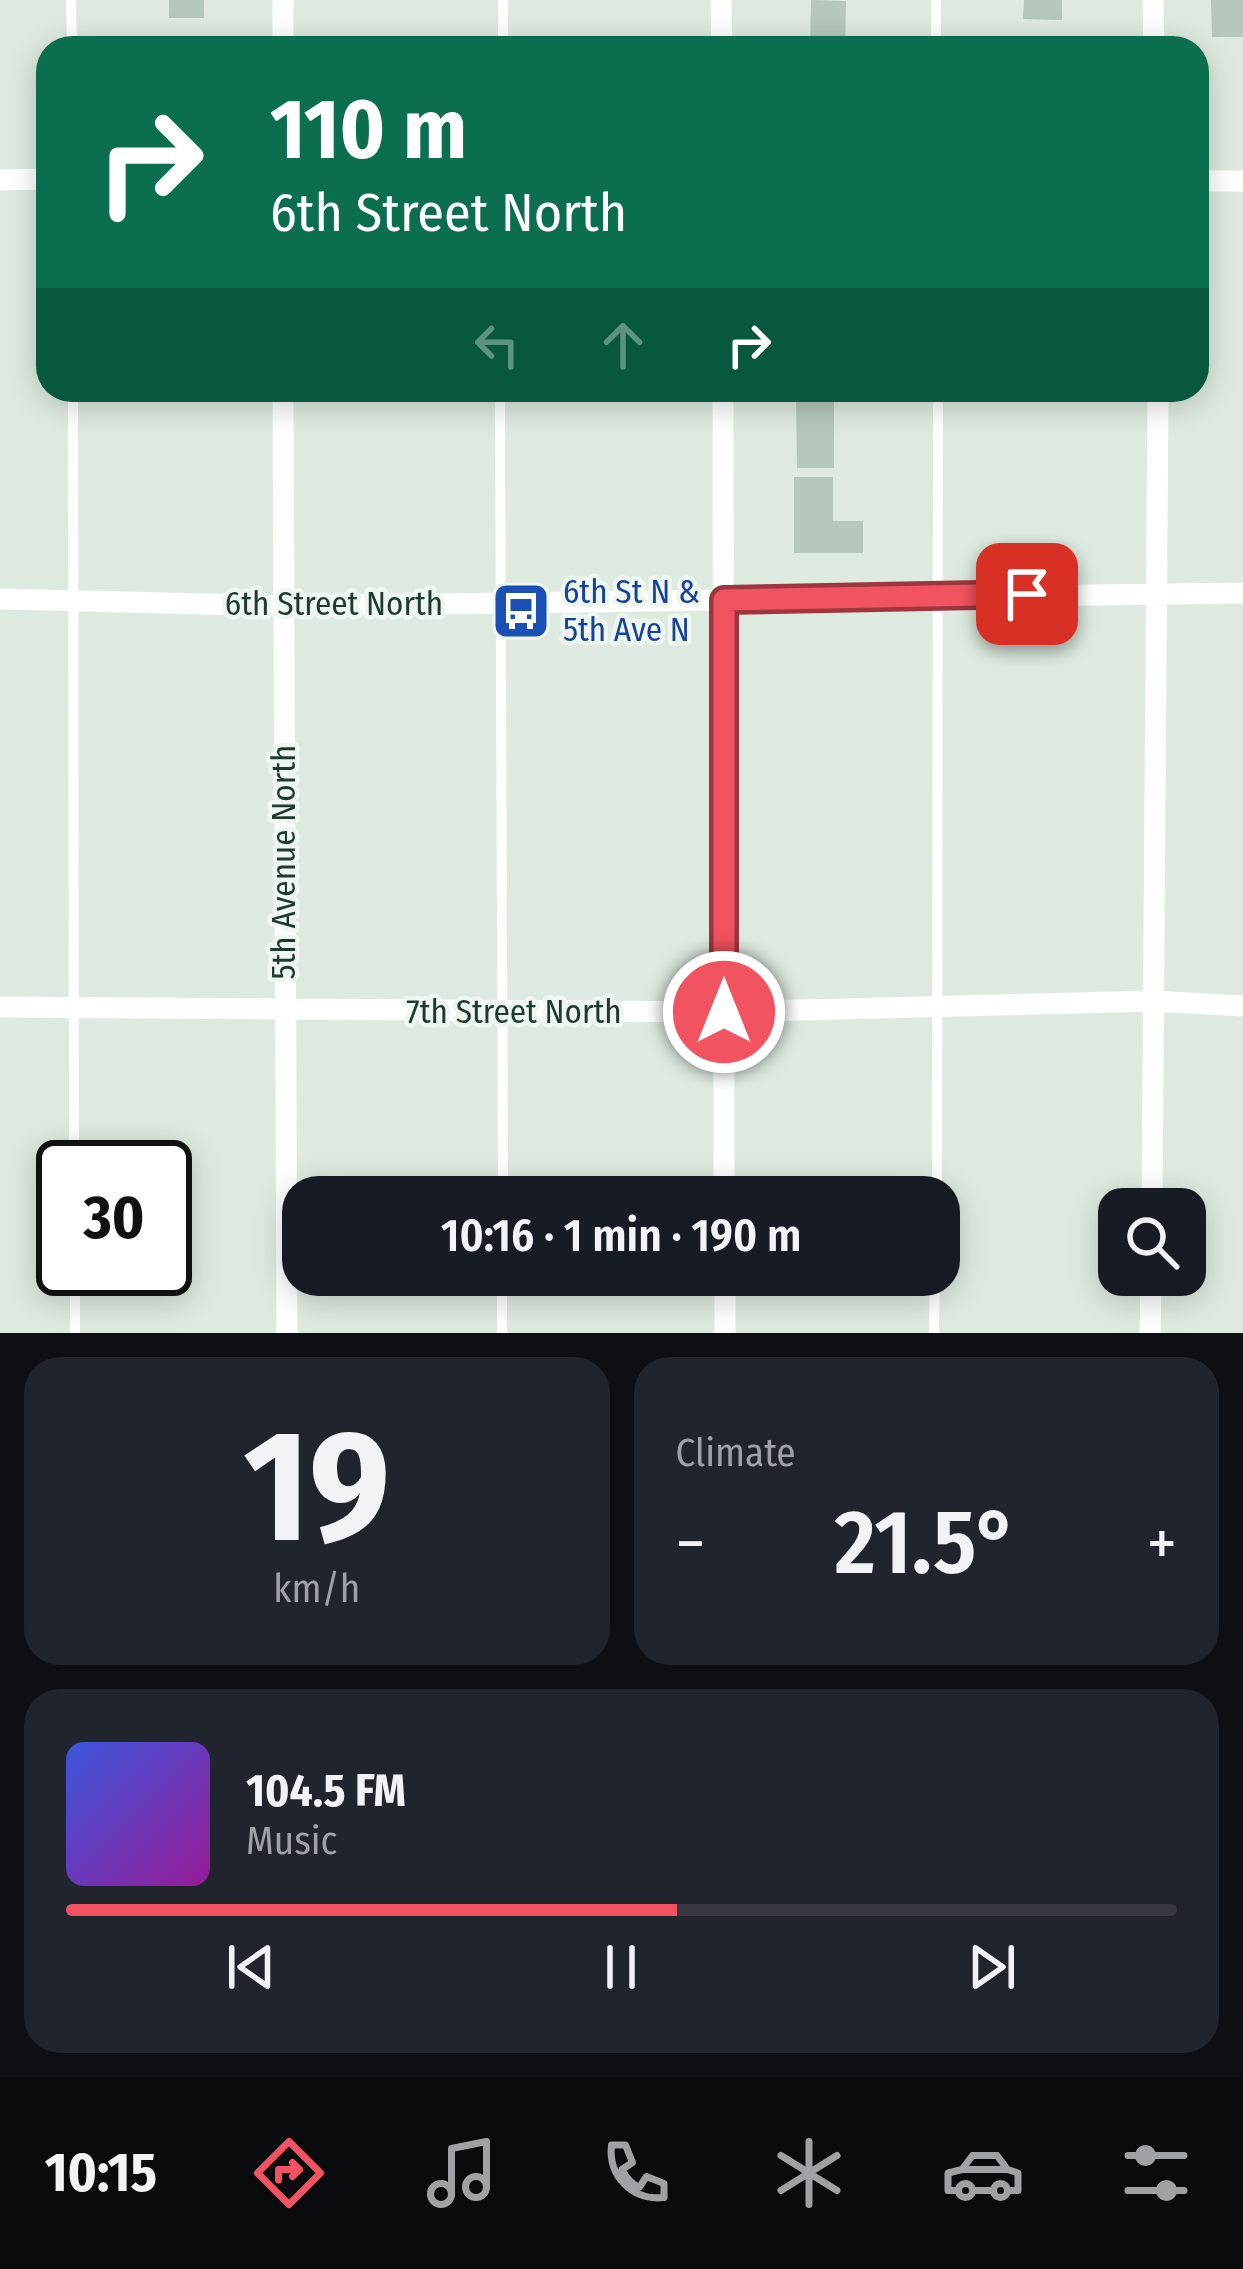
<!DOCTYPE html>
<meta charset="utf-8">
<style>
:root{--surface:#171b24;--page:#20242c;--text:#f1f3f6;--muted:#9ea1a6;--line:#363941;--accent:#f25360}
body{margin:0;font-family:"Fira Sans Condensed",sans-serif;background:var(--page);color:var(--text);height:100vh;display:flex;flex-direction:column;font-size:45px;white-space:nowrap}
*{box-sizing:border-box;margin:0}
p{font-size:39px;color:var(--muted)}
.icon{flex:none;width:66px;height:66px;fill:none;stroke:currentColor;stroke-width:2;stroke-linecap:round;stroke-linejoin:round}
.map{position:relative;height:1333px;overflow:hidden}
.panel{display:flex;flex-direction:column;gap:24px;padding:24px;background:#0d0f14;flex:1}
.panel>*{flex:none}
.hud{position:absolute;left:36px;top:36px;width:1173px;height:366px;border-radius:36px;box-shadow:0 6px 30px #0003;background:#0b6e4f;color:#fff;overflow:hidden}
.controls{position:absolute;left:1098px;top:1188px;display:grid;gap:24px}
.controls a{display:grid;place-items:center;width:108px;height:108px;border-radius:24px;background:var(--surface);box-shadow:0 6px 30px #0003;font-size:60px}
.speed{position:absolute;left:36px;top:1140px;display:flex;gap:24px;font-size:60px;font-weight:700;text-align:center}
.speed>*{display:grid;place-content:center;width:156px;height:156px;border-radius:50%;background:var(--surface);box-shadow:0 6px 30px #0003;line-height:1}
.speed .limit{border:6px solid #111;border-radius:18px;background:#fff;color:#111}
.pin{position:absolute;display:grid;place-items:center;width:102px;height:102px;color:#fff;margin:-51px;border-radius:24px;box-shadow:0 6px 18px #0006}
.me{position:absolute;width:132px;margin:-66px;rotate:0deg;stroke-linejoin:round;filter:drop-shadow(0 0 9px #0008)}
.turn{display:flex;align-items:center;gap:42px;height:252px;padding:0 36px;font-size:54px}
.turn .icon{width:156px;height:156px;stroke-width:2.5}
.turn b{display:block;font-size:84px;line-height:102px}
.lanes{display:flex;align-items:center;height:114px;padding:0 36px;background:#0003;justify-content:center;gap:60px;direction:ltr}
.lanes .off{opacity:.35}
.big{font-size:90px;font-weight:600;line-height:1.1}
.panel .card{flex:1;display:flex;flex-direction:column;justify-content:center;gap:18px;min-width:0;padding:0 42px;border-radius:36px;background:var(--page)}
.panel .dial{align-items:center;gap:0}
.dial b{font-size:156px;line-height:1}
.song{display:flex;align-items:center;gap:36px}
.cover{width:144px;height:144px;border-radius:18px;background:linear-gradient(135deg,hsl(230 70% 55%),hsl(300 70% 35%))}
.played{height:12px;border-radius:6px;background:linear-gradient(90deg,var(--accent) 55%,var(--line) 55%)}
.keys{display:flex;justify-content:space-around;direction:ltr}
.heat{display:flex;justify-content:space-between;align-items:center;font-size:66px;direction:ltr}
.panel .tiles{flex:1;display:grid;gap:24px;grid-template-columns:1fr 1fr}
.card:last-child{grid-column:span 2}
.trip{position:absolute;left:282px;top:1176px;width:678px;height:120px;border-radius:36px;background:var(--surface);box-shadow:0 6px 30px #0003;font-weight:600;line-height:120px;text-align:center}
.tab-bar{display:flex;height:192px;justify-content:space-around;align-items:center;background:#090b0e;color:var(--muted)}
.tab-bar .icon{width:84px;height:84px}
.tab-bar .current{color:var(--accent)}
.tab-bar b{font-size:54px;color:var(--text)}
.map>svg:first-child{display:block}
.building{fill:#b6c7bb}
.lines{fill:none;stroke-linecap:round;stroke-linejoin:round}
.service{stroke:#fff;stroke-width:10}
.minor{stroke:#fff;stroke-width:21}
.route-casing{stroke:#9d363e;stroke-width:30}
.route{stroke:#f25360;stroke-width:21}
.labels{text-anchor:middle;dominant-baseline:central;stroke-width:9;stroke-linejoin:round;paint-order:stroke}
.transit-label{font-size:33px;fill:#164399;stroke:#eef6ef;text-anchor:start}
.street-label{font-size:33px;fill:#1f392a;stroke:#eef6ef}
</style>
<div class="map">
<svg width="1243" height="1333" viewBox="0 0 1243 1333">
<rect width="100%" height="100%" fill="#deeae0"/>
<path class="building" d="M169 0H204V18H169Z
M811 0 846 1 845 48H810Z
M1024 0H1062V20L1023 19Z
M1211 0H1243V37H1212Z
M1026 39H1070V48H1026Z
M796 397H834V468H797Z
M794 477H833V521H863V553H794Z"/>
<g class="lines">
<path class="service" d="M71 0 72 48
M936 0V48
M503 48V0
M73 390 74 1167
M500 390 503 1197
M937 1197 938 390
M75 1269V1333
M502 1333V1275
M934 1333 935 1275"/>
<path class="minor" d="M721 0 722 48
M1153 0 1154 48
M283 48V0
M0 180 48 179
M1197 181H1243
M283 390 287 1333
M723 390 724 1197
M0 599 284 606 1243 593
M0 1007 724 1012 1153 1001 1243 1006
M1152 1209 1158 390
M725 1275V1333
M1150 1333 1151 1275"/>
</g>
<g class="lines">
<g class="route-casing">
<path id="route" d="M724 1012V600L1027 594"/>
</g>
<use href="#route" class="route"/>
</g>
<defs>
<g id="bus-square" transform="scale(3)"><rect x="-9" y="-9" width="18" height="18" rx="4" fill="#1a4fb4" stroke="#eef6ef"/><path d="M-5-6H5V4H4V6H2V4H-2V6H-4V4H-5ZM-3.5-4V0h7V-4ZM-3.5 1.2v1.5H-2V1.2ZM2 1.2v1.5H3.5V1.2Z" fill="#fff"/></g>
</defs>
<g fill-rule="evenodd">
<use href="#bus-square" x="521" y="611"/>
</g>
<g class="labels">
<g class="transit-label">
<text x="563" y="592">6th St N &amp;<tspan x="563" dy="38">5th Ave N</tspan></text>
</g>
<g class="street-label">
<text x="334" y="604">6th Street North</text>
<text transform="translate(284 862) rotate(-90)">5th Avenue North</text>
<text x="514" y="1012">7th Street North</text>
</g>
</g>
</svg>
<div class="controls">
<a><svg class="icon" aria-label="search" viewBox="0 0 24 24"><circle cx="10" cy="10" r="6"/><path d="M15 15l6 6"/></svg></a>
</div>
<div class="speed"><div class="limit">30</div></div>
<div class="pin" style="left:1027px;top:594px;background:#d93025"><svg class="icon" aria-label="arrive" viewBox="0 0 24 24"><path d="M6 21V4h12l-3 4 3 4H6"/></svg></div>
<svg class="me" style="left:724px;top:1012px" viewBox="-20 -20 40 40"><circle r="17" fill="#f25360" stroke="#fff" stroke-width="3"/><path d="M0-11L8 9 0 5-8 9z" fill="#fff"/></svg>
<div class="trip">10:16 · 1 min · 190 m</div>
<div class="hud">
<div class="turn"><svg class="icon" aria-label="right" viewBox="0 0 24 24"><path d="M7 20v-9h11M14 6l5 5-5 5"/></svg><div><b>110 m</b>6th Street North</div></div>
<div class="lanes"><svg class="icon off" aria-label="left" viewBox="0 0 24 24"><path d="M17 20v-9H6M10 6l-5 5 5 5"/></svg><svg class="icon off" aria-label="ahead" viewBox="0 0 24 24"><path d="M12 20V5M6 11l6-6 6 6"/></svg><svg class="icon" aria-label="right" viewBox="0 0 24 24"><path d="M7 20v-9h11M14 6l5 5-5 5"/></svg></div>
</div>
</div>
<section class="panel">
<div class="tiles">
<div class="card dial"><b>19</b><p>km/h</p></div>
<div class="card"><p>Climate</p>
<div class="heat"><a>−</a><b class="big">21.5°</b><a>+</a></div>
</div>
<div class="card">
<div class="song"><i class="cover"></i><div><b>104.5 FM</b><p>Music</p></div></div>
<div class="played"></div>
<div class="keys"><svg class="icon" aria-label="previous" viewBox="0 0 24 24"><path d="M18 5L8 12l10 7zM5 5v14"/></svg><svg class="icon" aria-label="pause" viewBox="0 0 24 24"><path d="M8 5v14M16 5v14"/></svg><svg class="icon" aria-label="next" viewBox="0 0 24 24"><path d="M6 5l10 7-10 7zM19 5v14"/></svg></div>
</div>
</div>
</section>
<nav class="tab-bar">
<b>10:15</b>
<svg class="icon current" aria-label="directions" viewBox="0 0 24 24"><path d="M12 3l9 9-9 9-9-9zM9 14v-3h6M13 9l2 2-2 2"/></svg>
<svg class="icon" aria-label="music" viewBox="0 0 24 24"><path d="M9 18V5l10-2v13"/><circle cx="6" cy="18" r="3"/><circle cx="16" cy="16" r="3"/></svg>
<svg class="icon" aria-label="phone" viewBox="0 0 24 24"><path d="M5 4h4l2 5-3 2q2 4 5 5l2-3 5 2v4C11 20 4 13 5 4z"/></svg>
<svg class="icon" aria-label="climate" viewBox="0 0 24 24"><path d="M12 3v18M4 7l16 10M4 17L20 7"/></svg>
<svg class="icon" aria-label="car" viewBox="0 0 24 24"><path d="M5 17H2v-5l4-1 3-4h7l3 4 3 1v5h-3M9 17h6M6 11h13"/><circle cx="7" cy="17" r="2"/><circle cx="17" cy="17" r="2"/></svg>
<svg class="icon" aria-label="filters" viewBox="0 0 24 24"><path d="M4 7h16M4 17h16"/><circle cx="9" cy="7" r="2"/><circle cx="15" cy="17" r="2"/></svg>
</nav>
